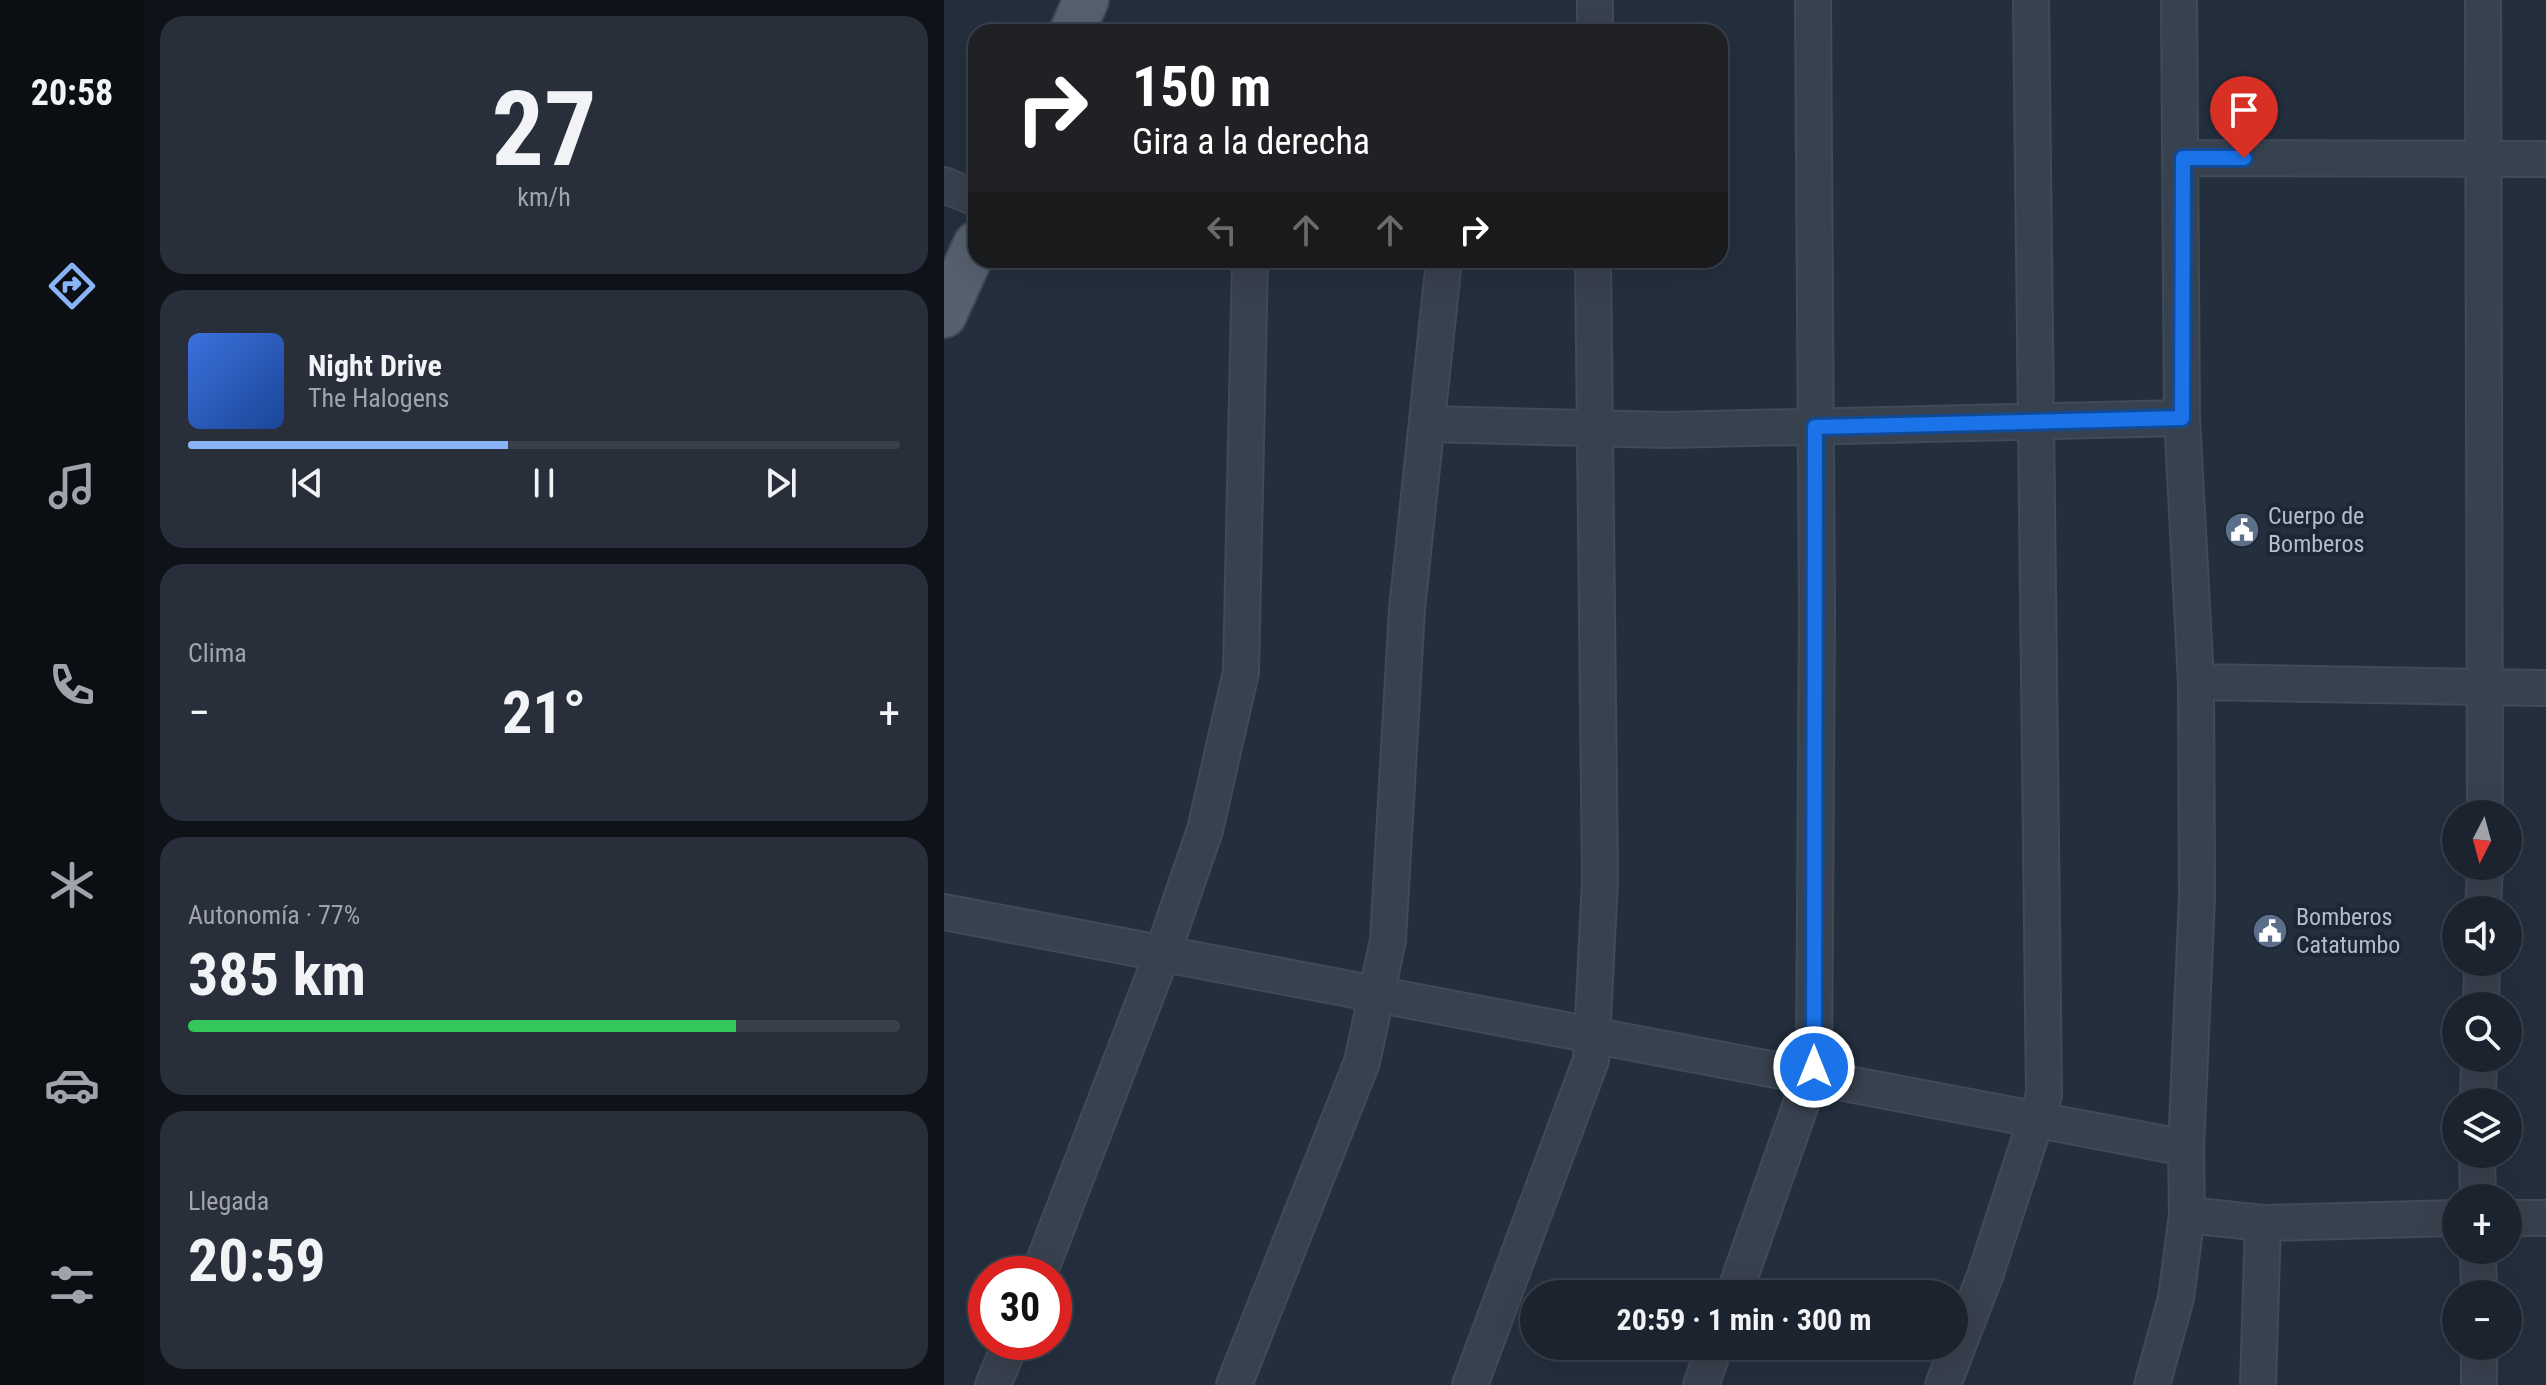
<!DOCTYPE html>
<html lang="es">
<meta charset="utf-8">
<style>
:root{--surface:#1b232e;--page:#282f3a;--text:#f1f3f6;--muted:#a0a4aa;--line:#39404a;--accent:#8ab4f8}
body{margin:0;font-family:"Roboto Condensed",sans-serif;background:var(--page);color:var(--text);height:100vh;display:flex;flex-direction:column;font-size:30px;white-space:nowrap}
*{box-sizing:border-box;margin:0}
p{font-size:26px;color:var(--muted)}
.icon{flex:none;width:44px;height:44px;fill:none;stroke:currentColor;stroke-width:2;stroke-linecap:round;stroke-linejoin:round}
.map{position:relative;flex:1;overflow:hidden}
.drawer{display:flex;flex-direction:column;gap:16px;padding:16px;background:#0f1319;width:800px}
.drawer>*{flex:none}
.guide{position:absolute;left:24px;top:24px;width:760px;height:244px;border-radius:24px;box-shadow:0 8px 32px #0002,0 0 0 2px var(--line);background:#202124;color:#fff;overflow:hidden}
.needle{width:52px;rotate:186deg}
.buttons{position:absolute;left:1498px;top:800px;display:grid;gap:16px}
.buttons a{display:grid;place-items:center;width:80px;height:80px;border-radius:50%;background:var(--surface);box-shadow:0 8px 32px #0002,0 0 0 2px var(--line);font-size:40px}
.speed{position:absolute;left:24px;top:1256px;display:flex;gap:16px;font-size:40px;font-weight:700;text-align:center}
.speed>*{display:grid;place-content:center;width:104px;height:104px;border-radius:50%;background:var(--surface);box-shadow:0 8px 32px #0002,0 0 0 2px var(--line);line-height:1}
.speed .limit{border:12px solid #d22;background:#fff;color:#111}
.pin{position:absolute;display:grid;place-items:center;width:68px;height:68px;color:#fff;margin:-82px -34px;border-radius:50% 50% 50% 0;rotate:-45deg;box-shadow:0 0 8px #0007}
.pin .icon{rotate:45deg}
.me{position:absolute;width:88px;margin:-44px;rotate:0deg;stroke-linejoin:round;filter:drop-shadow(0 0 6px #0008)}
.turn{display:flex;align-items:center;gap:28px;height:168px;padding:0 32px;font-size:36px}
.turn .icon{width:104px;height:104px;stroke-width:2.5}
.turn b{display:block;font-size:56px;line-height:68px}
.lanes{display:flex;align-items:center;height:76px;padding:0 32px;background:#0003;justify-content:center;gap:40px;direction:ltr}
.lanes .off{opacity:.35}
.big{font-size:60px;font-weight:700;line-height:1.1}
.drawer .tile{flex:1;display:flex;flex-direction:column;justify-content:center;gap:12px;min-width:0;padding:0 28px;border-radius:24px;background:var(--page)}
.drawer .dial{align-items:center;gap:0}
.dial b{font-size:104px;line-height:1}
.song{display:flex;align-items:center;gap:24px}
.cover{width:96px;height:96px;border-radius:12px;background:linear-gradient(135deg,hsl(220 70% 55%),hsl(220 70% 35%))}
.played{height:8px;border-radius:4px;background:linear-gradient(90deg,var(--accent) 45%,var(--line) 45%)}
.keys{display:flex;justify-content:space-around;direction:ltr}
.heat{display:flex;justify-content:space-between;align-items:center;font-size:44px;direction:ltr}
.charge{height:12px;border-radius:6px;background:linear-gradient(90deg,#34c759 77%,var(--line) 0)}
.trip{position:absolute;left:576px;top:1280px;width:448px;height:80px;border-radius:40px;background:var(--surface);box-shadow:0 8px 32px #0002,0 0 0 2px var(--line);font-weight:700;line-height:80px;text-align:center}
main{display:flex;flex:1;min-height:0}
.dock{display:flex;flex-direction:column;width:144px;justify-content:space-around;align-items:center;background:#0b0e12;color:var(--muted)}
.dock .icon{width:56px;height:56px}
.dock .selected{color:var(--accent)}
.dock b{font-size:36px;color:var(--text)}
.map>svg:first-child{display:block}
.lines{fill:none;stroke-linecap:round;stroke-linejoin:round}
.minor-casing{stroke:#414a57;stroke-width:38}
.primary-casing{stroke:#414a57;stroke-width:48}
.minor{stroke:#38414e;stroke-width:34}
.primary{stroke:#56606e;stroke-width:44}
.route-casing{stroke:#114b97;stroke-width:20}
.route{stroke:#1a73e8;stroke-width:14}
.labels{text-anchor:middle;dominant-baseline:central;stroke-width:8;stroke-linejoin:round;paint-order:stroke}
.poi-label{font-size:24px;fill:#b4bcc9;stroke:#1d2633;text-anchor:start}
</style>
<main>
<nav class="dock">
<b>20:58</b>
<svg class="icon selected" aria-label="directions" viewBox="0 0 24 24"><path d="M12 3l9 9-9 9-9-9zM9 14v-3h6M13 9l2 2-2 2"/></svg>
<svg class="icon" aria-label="music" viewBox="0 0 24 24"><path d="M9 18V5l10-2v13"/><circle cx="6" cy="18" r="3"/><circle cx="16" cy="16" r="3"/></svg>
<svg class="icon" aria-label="phone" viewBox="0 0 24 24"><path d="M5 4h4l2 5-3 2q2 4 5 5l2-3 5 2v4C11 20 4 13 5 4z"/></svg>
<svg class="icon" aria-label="climate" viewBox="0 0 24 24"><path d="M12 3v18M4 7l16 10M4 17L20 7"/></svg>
<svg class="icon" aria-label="car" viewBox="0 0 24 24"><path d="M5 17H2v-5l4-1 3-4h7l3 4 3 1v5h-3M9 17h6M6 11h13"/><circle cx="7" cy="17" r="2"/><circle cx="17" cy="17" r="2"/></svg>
<svg class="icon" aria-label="filters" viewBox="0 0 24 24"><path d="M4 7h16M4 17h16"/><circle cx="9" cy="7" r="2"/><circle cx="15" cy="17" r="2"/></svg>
</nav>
<section class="drawer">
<div class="tile dial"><b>27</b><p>km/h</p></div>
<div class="tile">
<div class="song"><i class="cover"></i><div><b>Night Drive</b><p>The Halogens</p></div></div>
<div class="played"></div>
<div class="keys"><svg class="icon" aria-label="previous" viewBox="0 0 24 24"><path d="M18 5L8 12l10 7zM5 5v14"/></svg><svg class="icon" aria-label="pause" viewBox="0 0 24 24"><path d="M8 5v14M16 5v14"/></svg><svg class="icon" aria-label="next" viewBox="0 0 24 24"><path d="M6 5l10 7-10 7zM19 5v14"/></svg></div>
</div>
<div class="tile"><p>Clima</p>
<div class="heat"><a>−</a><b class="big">21°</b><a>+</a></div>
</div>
<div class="tile"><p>Autonomía · 77%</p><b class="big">385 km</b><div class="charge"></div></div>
<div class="tile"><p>Llegada</p><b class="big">20:59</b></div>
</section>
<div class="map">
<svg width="1602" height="1385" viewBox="0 0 1602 1385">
<rect width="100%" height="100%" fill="#242f3e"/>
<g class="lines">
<g class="minor-casing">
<path id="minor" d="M1539 0 1541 814
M651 32V0
M1239 158 1602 159
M0 185 32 198
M484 424 723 430 1238 418
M1252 682 1602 688
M1539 910 1541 866
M0 912 1242 1148
M1537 1006 1538 962
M1534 1102 1535 1058
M1533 1154 1534 1198
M1243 1215 1319 1223 1512 1218
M1564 1218H1602
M1534 1250 1535 1294
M95 1274 219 952 261 830 297 672 306 260
M790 1294 870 1067 873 614 869 0
M1535 1346V1385
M49 1385 67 1342
M290 1385 418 1062 444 940 463 609 500 260
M526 1385 647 1060 656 880 649 260
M757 1385 771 1346
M999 1385 1042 1273 1100 1095 1087 0
M1208 1385 1232 1298 1243 1215 1242 1148 1253 897 1252 682 1238 418 1235 0
M1314 1385 1319 1223"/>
</g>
<g class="primary-casing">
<path id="primary" d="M128 32 142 0
M0 315 32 244"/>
</g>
<use href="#minor" class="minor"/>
<use href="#primary" class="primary"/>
</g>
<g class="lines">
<g class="route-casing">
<path id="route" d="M870 1067 871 427 1238 418 1239 158H1300"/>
</g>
<use href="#route" class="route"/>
</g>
<defs>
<g id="civic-disc" transform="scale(1.8)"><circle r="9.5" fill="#5c6f8a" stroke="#1d2633"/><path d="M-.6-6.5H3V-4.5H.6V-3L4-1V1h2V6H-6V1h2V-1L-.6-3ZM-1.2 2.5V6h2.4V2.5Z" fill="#fff"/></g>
</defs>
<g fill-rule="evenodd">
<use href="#civic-disc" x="1298" y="530"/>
<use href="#civic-disc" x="1326" y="931"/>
</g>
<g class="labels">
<g class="poi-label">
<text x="1324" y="516">Cuerpo de<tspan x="1324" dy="28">Bomberos</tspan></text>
<text x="1352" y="917">Bomberos<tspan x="1352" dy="28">Catatumbo</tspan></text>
</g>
</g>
</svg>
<div class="buttons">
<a><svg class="needle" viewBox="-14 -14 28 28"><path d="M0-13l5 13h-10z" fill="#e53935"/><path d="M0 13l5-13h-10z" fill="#a0a4aa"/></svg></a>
<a><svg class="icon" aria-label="sound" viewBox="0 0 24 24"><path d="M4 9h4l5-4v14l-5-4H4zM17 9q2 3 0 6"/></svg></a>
<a><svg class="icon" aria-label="search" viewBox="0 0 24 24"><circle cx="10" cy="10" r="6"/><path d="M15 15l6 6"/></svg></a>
<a><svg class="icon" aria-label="layers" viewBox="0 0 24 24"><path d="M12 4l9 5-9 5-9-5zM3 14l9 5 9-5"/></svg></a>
<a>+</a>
<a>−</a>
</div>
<div class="speed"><div class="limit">30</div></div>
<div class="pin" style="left:1300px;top:158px;background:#d93025"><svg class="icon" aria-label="arrive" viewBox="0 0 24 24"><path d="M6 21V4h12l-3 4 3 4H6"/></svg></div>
<svg class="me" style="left:870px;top:1067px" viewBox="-20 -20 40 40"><circle r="17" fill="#1a73e8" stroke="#fff" stroke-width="3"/><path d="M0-11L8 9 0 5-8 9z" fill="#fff"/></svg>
<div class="trip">20:59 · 1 min · 300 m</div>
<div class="guide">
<div class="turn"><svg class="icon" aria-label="right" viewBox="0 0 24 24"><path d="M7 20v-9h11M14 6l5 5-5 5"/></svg><div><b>150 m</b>Gira a la derecha</div></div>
<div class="lanes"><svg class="icon off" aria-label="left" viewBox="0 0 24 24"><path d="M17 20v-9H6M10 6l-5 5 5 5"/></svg><svg class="icon off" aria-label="ahead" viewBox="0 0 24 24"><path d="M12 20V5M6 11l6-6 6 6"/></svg><svg class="icon off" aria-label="ahead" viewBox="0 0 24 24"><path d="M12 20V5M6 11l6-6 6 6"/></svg><svg class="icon" aria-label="right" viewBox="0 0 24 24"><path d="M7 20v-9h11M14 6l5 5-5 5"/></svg></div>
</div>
</div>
</main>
